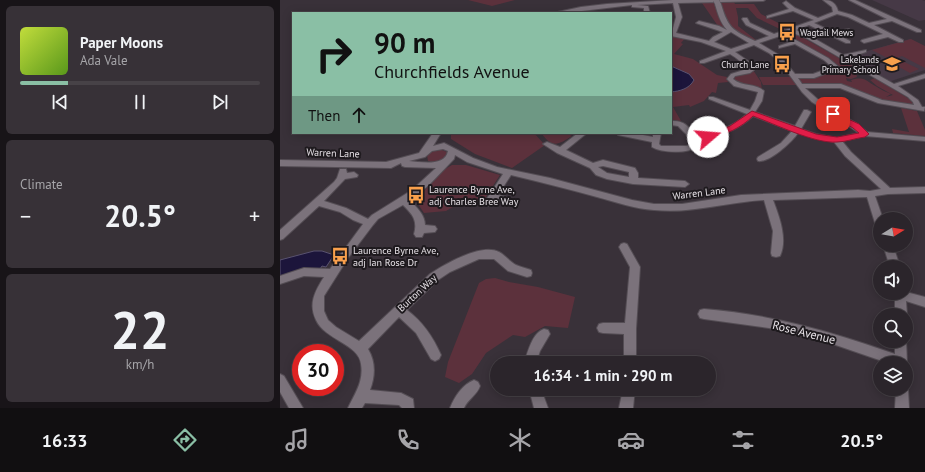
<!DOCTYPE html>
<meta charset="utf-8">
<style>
:root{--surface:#2b252b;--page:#373137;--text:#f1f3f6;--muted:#a6a5a9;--line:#474247;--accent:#8abfa5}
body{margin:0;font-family:"PT Sans",sans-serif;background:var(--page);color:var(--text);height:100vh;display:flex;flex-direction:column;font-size:15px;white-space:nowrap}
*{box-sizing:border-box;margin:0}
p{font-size:13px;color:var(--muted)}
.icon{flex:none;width:22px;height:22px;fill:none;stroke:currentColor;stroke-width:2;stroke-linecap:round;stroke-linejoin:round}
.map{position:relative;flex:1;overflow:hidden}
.side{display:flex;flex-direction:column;gap:6px;padding:6px;background:#181418;width:280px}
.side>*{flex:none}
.guide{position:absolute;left:12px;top:12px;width:380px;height:122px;border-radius:0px;box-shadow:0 2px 10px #0003,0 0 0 1px var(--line);background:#8abfa5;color:#111;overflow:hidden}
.needle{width:26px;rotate:79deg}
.controls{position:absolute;left:593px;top:212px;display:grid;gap:8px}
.controls a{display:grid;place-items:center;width:40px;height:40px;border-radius:50%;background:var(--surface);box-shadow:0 2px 10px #0003,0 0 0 1px var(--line);font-size:20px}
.speed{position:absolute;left:12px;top:344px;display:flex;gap:8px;font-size:20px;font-weight:700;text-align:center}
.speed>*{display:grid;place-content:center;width:52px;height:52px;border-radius:50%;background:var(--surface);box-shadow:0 2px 10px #0003,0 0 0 1px var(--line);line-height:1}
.speed .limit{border:6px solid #d22;background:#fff;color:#111}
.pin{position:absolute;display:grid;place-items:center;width:34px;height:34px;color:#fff;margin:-17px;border-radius:8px;box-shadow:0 2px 6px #0006}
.me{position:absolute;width:44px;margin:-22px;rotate:72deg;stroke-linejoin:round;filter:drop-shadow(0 0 3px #0008)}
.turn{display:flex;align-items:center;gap:14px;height:84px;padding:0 16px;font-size:18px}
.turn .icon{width:52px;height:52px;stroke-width:2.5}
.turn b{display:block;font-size:28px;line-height:34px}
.then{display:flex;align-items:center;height:38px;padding:0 16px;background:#0003;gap:8px;font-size:15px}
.big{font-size:30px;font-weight:600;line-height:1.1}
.side .widget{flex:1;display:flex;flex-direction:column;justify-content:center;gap:6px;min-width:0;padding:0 14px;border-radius:6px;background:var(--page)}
.side .dial{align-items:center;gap:0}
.dial b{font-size:52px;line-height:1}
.song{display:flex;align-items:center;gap:12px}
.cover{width:48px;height:48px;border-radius:6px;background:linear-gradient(135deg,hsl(70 70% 55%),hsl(90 70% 35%))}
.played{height:4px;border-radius:2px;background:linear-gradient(90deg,var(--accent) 20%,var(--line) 20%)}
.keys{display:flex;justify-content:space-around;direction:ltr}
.heat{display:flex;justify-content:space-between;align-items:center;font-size:22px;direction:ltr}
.trip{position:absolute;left:210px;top:356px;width:226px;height:40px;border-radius:20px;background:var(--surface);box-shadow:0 2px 10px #0003,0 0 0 1px var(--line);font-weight:600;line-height:40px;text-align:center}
.tabs{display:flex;height:64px;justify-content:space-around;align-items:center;background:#110f11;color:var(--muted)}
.tabs .icon{width:28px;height:28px}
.tabs .selected{color:var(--accent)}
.tabs b{font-size:18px;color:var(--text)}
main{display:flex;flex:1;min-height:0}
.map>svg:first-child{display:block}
.built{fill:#463946}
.green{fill:#5c313c}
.water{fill:#1c153b;stroke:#59526f}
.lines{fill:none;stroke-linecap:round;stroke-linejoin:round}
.minor-casing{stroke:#544d54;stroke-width:2}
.minor{fill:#7b727b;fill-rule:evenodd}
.minor-bridge-casing{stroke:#544d54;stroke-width:6;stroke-linecap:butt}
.minor-bridge{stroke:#7b727b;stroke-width:5.5}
.route{fill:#e11d48;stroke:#92132f}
.labels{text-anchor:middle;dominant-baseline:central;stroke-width:4;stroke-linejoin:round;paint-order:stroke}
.far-poi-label{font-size:9px;fill:#e7e2e7;stroke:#1e1a1e;text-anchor:end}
.street-label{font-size:10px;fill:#e7e2e7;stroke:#1e1a1e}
.poi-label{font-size:10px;fill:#e7e2e7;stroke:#1e1a1e;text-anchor:start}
.near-street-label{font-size:12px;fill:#e7e2e7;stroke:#1e1a1e}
</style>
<main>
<section class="side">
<div class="widget">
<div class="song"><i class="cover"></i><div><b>Paper Moons</b><p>Ada Vale</p></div></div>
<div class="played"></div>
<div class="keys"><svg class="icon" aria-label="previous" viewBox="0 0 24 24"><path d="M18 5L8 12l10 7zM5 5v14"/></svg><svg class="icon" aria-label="pause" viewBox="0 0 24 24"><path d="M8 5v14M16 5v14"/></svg><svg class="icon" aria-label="next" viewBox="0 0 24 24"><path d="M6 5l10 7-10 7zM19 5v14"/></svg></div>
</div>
<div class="widget"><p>Climate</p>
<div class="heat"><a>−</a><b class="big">20.5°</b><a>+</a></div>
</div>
<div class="widget dial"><b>22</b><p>km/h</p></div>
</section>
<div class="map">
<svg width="645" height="408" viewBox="0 0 645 408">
<rect width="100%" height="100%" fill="#393139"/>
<path class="built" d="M592 0H642L645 1V20L639 21Z
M630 39 645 47V70L608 82 566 57Z"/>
<path class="green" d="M188 0H235L212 6Z
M454 2 455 4H474L481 14 508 28 502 30 477 18 468 8H456L458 17V26L476 40 469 42 438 26 422 3Z
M513 32 582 71 576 73 577 77 571 79 566 78 567 81 572 82 571 80C586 76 585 81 597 87 601 90 607 92 611 94L606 97 613 95 597 86 590 80 595 78 631 100 634 105 604 102 573 89 524 85H483L479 77H532L559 69 558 65 505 35Z
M391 35 406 37 401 43 403 44 394 54 413 59 437 75 447 77 448 82 438 83 436 93 432 92 424 101 410 107 409 105 393 107 401 121 391 120Z
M631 39 645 46V68L622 56 611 60 592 50Z
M620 60 639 69 630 73 610 62Z
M473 70 481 82 482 91 454 80 455 76 470 73Z
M621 108 637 111 645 130V136L613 133 612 129 629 132Z
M171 133H254L265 145 232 168 195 154 171 139Z
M264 133H286L292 136C279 144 273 149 262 134Z
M159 149 167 152 168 154C163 160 157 164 148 161L147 155 152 151Z
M172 165H186L220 175 204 200 176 205 166 211 144 213 136 201 143 195 141 194 165 169Z
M215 278 229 282 258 287 295 297 288 328 265 326 245 337 233 335 206 353 192 374 179 383 165 377 168 362 199 283 206 279Z"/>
<path class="water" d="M391 66 409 74 414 80C409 89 400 91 391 92Z
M34 251H42L54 255 46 267 42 266 40 269 0 278V260Z"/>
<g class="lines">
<g class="minor-casing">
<path id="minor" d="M393 0H485L483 1 398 3 402 17 396 33 429 41 433 37 443 32 416 23 419 21 439 26 447 30C440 22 438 14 435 4L438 2 441 4C448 28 452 30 475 41L489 36 466 25 462 19 463 18H467L470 23 494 34 534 20 513 11 487 18V16L509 9 503 3 506 1 515 8 538 18 553 12 552 7 543 0C551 0 556 3 558 11L572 15 589 23 607 19 569 0H575L641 30V32H637L612 21 594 25 623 40V42H619L608 37 584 43 581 41 582 40 603 34 568 17 557 14 534 23 553 32 569 29V31L558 35 570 41V43H566L529 25 516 30 530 36 563 55 586 50V52L568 58 614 84 645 74V78L618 86 638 100 642 107H645L644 111 598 103 560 88H525L543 104 576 123 587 132 645 137V141L585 136 562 141 571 152 610 188 645 187V193L608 194 595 196 603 219H600V227L597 226 595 223 587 197 493 200C499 216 508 239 500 256L496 257 492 256 491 253 493 231 484 200C447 202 411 214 374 210 355 209 336 202 317 197 289 189 260 182 231 175L218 195 227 197 228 199 227 201 224 202 214 200 211 205 208 206 204 203 223 174 187 162 175 155 174 159 149 185 130 200C137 208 145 215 145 225L155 226 157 229 155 232 144 233 142 237H136L134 234C138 220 132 214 123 205L98 219 93 225 68 258 44 296V311L48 320 56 327 79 341 150 274C165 264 201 243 219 252 225 255 230 262 236 265 240 267 246 268 251 270L252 273 251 276 247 277 228 271 214 259H199L170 272 158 280 127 310C143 322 153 337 161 355L159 359 155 361 151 359 136 333 119 317 88 349C96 362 95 377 90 390L121 393 133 399 134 408H122L119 405 85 403 82 408H68C75 393 84 381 81 364 79 344 45 340 36 320 28 304 35 291 44 277L24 276 0 284V276L24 268 50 269 83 224 73 220 60 212 39 206 3 239 0 240V230L54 182 57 178 60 169H66L67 173 74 172 78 175 77 177 65 179 44 201 66 208 88 219 92 215 132 190 156 168 125 167 122 166 121 163 111 168 0 166V160L106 162 139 153 153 133H161L153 146 164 143 193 158 217 167 270 178 352 200 374 204H402L461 195 578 190 590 191 601 189 565 156 554 142 534 138 518 133C512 142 489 163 478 161L477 159 478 157 501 143 512 131 473 116C457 131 438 137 417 141L418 146C410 154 381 153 372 147V142L338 135 337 133H353L373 137V133H381L379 144 381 146H406L410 145 406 134 398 126 391 125V121C403 120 409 126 415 136 434 133 452 128 467 114L429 99V97H433L470 110 475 101 478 92 454 86 447 79 451 74 467 69C463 63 457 58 450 54L424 63H420V61L446 51 421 42 391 36 396 17 393 3 357 5 368 6 370 13H364V8L352 7V5L285 13H273L301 7 327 4ZM451 32 469 43 451 49 434 42ZM510 32 526 38 628 97 633 102 634 105 602 100 561 84H522L518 78H534L560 68 548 58 505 34ZM500 36 511 42 499 46V48L515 44 544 60 552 67 533 74H515L499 55 479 43ZM474 45 489 53 500 62 522 92 532 102 579 133 557 138 536 134 521 129 531 112 527 110H524L515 126 475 112 482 101 484 91C476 83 462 87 453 79L455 76 470 73 474 70 468 61 455 52ZM163 149 168 151C165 167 141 162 129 161L145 157 152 151Z
M298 133H307L286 150 313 163 323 160 355 168 358 173V178L405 181 409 184 405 187 353 184 327 179 316 175 310 168 277 153 263 144 267 142 280 147ZM323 166 349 172V177L327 173 318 167Z
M344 243 347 244 360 267 356 329V363H344V334L323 333 319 332 317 328 319 324 323 323H345L350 267 339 247 341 244Z
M603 245H613L620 267H610Z
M626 292 645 297V307L626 301 627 315 626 316V315H615V293Z
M424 309C490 314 553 332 615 354V341H626V339L627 363 626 366V363H608L547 342 489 328 424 319 420 318 418 314 420 310Z
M264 329 268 330 270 334 260 351 256 363H244C248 352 252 333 264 329Z
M0 374 4 376 23 408H9L0 392Z
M194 380 198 382 200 386C197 395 188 399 184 408H170C175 396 182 385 194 380Z
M626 384 628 389 629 408H615L616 389H626Z
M249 389H261L268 408H254Z
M343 389H355L353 408H339Z"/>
</g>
<use href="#minor" class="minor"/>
<g class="minor-bridge-casing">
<path id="minor-bridge" d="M436 0 438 4"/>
</g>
<use href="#minor-bridge" class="minor-bridge"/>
</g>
<path class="route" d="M472 111 536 134 557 137 579 133 573 128 551 116 550 114 553 112 579 124 589 134 585 137C576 138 566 142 557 142 535 144 495 124 473 116 461 128 445 135 428 139L424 137 450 126Z"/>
<defs>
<g id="bus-bare" transform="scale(1.38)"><path d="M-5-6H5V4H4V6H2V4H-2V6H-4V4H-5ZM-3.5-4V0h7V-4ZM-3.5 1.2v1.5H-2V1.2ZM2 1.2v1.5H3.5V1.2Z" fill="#f9a04c" stroke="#1e1a1e" stroke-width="2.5" paint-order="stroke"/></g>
<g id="school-bare" transform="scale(1.38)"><path d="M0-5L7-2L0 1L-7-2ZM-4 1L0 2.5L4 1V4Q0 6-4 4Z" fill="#f9a04c" stroke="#1e1a1e" stroke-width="2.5" paint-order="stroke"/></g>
</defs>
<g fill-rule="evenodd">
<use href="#bus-bare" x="507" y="32"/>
<use href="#bus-bare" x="502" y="64"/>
<use href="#school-bare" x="612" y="64"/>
<use href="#bus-bare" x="136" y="195"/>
<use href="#bus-bare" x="60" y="256"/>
</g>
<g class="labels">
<g class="far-poi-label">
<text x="520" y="32" text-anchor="start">Wagtail Mews</text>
<text x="599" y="59">Lakelands<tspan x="599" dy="10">Primary School</tspan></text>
<text x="489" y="64">Church Lane</text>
</g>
<g class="street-label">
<text transform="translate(53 153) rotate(2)">Warren Lane</text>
<text transform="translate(419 193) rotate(-7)">Warren Lane</text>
<text transform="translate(137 293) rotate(-43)">Burton Way</text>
</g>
<g class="poi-label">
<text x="149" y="189">Laurence Byrne Ave,<tspan x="149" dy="12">adj Charles Bree Way</tspan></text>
<text x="73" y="250">Laurence Byrne Ave,<tspan x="73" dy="12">adj Ian Rose Dr</tspan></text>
</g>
<g class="near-street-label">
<text transform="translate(524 332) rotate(14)">Rose Avenue</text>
</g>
</g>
</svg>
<div class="controls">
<a><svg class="needle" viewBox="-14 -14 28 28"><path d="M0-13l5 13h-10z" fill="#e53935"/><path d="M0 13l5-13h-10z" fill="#a6a5a9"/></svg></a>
<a><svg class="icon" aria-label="sound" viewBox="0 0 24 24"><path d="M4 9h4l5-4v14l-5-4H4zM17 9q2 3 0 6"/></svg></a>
<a><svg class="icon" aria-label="search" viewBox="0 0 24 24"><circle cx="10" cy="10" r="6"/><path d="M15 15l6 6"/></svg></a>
<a><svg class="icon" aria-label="layers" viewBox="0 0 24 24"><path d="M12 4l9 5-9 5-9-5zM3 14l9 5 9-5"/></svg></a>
</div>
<div class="speed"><div class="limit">30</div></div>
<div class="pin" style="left:553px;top:114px;background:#d93025"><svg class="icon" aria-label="arrive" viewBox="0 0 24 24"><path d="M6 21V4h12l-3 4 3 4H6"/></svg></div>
<svg class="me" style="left:428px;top:137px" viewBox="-20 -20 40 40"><circle r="19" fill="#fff"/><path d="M0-13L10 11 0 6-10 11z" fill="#e11d48"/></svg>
<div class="trip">16:34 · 1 min · 290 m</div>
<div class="guide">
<div class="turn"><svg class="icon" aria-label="right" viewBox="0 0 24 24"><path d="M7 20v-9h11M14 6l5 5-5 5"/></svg><div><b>90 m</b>Churchfields Avenue</div></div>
<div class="then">Then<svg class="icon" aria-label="ahead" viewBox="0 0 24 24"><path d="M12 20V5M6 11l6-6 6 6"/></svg></div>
</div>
</div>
</main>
<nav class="tabs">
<b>16:33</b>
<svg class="icon selected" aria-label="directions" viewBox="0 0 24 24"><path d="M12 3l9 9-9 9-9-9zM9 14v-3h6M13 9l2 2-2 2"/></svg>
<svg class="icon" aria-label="music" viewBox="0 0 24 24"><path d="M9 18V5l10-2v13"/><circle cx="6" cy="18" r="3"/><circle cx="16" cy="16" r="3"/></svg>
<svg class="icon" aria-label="phone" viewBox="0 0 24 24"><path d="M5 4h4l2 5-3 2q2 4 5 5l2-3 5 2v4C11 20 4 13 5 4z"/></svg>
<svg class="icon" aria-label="climate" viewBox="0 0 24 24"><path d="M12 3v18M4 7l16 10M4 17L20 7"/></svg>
<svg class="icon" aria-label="car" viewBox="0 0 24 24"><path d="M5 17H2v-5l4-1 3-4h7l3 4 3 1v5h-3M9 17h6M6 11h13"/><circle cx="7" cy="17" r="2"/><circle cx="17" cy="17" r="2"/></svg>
<svg class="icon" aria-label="filters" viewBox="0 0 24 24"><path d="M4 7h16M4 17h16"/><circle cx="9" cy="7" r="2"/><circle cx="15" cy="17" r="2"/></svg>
<b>20.5°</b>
</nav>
